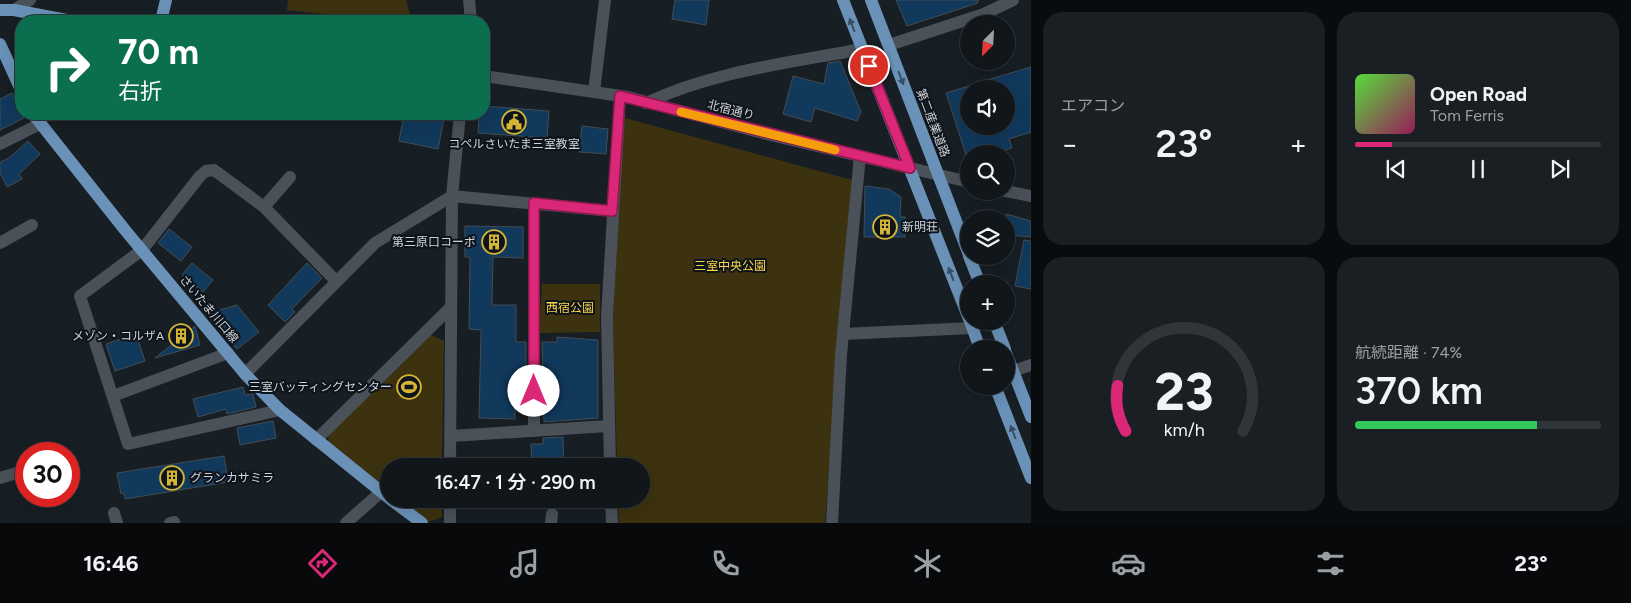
<!DOCTYPE html>
<html lang="ja">
<meta charset="utf-8">
<style>
:root{--surface:#11161b;--page:#1a1f24;--text:#f1f3f6;--muted:#9c9fa3;--line:#30353a;--accent:#db2777}
body{margin:0;font-family:Figtree,"Noto Sans JP",sans-serif;background:var(--page);color:var(--text);height:100vh;display:flex;flex-direction:column;font-size:19px;white-space:nowrap}
*{box-sizing:border-box;margin:0}
p{font-size:16px;color:var(--muted)}
.icon{flex:none;width:28px;height:28px;fill:none;stroke:currentColor;stroke-width:2;stroke-linecap:round;stroke-linejoin:round}
.map{position:relative;flex:1;overflow:hidden}
.sheet{display:flex;flex-direction:column;gap:12px;padding:12px;background:#090c0f;width:600px}
.sheet>*{flex:none}
.guide{position:absolute;left:15px;top:15px;width:475px;height:105px;border-radius:20px;box-shadow:0 5px 20px #0002,0 0 0 1px var(--line);background:#0b6e4f;color:#fff;overflow:hidden}
.needle{width:32px;rotate:204deg}
.fabs{position:absolute;left:960px;top:15px;display:grid;gap:10px}
.fabs a{display:grid;place-items:center;width:55px;height:55px;border-radius:50%;background:var(--surface);box-shadow:0 5px 20px #0002,0 0 0 1px var(--line);font-size:25px}
.speed{position:absolute;left:15px;top:442px;display:flex;gap:10px;font-size:25px;font-weight:700;text-align:center}
.speed>*{display:grid;place-content:center;width:65px;height:65px;border-radius:50%;background:var(--surface);box-shadow:0 5px 20px #0002,0 0 0 1px var(--line);line-height:1}
.speed .limit{border:8px solid #d22;background:#fff;color:#111}
.pin{position:absolute;display:grid;place-items:center;width:42px;height:42px;color:#fff;margin:-21px;border:2px solid #fff;border-radius:50%;box-shadow:0 1px 5px #0007}
.me{position:absolute;width:55px;margin:-28px;rotate:0deg;stroke-linejoin:round;filter:drop-shadow(0 0 4px #0008)}
.turn{display:flex;align-items:center;gap:18px;height:105px;padding:0 20px;font-size:22px}
.turn .icon{width:65px;height:65px;stroke-width:2.5}
.turn b{display:block;font-size:35px;line-height:42px}
.big{font-size:38px;font-weight:600;line-height:1.1}
.sheet .tile{flex:1;display:flex;flex-direction:column;justify-content:center;gap:8px;min-width:0;padding:0 18px;border-radius:20px;background:var(--page)}
.sheet .dial{align-items:center;gap:0}
.dial svg{height:130px;overflow:visible;fill:none;stroke:var(--line);stroke-width:7;stroke-linecap:round;text-anchor:middle}
.dial text{fill:var(--text);stroke:none}
.song{display:flex;align-items:center;gap:15px}
.cover{width:60px;height:60px;border-radius:8px;background:linear-gradient(135deg,hsl(110 70% 55%),hsl(330 70% 35%))}
.played{height:5px;border-radius:2px;background:linear-gradient(90deg,var(--accent) 15%,var(--line) 15%)}
.keys{display:flex;justify-content:space-around;direction:ltr}
.heat{display:flex;justify-content:space-between;align-items:center;font-size:28px;direction:ltr}
.charge{height:8px;border-radius:4px;background:linear-gradient(90deg,#34c759 74%,var(--line) 0)}
.sheet .tiles{flex:1;display:grid;gap:12px;grid-template-columns:repeat(2,1fr)}
.trip{position:absolute;left:380px;top:458px;width:270px;height:50px;border-radius:25px;background:var(--surface);box-shadow:0 5px 20px #0002,0 0 0 1px var(--line);font-weight:600;line-height:50px;text-align:center}
.tab-bar{display:flex;height:80px;justify-content:space-around;align-items:center;background:#07090b;color:var(--muted)}
.tab-bar .icon{width:35px;height:35px}
.tab-bar .current{color:var(--accent)}
.tab-bar b{font-size:22px;color:var(--text)}
main{display:flex;flex:1;min-height:0}
.map>svg:first-child{display:block}
.green{fill:#3c320f}
.building{fill:#11395c;stroke:#444c53}
.lines{fill:none;stroke-linecap:round;stroke-linejoin:round}
.street{stroke:#4a5159;stroke-width:12}
.secondary{stroke:#4a5159;stroke-width:12}
.primary{stroke:#6a92b8;stroke-width:12}
.oneway{fill:#374d62}
.route-casing{stroke:#8e194d;stroke-width:12}
.route{stroke:#db2777;stroke-width:9}
.slow{stroke:#f59e0b;stroke-width:9}
.labels{text-anchor:middle;dominant-baseline:central;stroke-width:4;stroke-linejoin:round;paint-order:stroke}
.street-label{font-size:12px;fill:#d0d4d9;stroke:#0e141b}
.poi-label{font-size:12px;fill:#d0d4d9;stroke:#0e141b;text-anchor:end}
.park-label{font-size:12px;fill:#fad449;stroke:#0e141b}
</style>
<main>
<div class="map">
<svg width="1031" height="523" viewBox="0 0 1031 523">
<rect width="100%" height="100%" fill="#171e24"/>
<path class="green" d="M288 0H406L410 14 350 17 287 10Z
M625 118 852 180 825 523H619L618 499H641V466H617L613 324 623 122Z
M542 284H600V332L539 333Z
M429 334 444 341 442 466H389V490L328 443 329 434Z
M400 499H442V517L429 522Z"/>
<path class="building" d="M675 0H709L706 25 672 19Z
M896 0H978V3L907 26Z
M840 61 861 112 857 121 815 108 811 122 783 114 793 76 824 84 828 63Z
M1031 67V132L1009 139 1012 148 992 154 990 146 966 155 946 93 969 86V126H1006V89H971L970 85Z
M12 93 24 118 0 130V99Z
M484 106 549 111 547 138 478 133 479 114H484Z
M404 114H445L438 149 399 141Z
M582 126 608 129 606 154 579 152Z
M28 141 40 154 19 174 22 179 7 187 0 173V162L9 158Z
M865 186 889 189 901 197 900 217H905V237H864Z
M1006 214 1031 221V237L1006 235Z
M465 226 523 227V258L493 257 492 305H516V342H526V400H515V419L479 418 481 330 469 329 470 257H465Z
M169 229 192 247 181 261 158 243Z
M1024 240 1031 241V289L1015 286Z
M192 263 213 280 203 292 182 275Z
M307 263 322 278 292 309 295 312 285 322 268 305Z
M237 305 259 332 237 349 209 313Z
M195 326 200 345 155 358Z
M136 334 145 361 115 371 106 344Z
M557 337 598 340V418L544 422 542 342H557Z
M243 387 245 395 253 394 256 407 227 414 226 409 198 417 193 399Z
M273 421 276 438 240 445 237 428Z
M563 437 564 466H532L531 444H543V438Z
M224 456 228 482 125 499 124 493 121 494 117 473Z"/>
<g class="lines">
<path class="street" d="M469 0 471 21
M14 10 30 0
M889 45 984 14 1013 0
M594 92 605 0
M646 103C714 71 789 63 862 49
M0 144 40 124
M264 207 290 177
M0 243 32 225
M843 334 972 328
M1013 371 1031 365
M245 374 375 243 452 196 612 211
M113 396 228 353
M280 410 128 444 80 296 142 250 200 176 206 171 214 170 264 207 336 281
M534 431V203
M451 436 608 426
M316 440 451 307
M450 466 452 196 460 114
M610 466 607 317 620 96
M0 478 26 470
M611 499 612 523
M114 513 117 523
M170 523 174 522
M346 523 381 492
M450 523V499
M551 523 552 514
M832 523 841 355 860 156"/>
<path class="secondary" d="M484 76 628 97 759 132 969 182
M1006 191 1031 196"/>
<path class="primary" d="M843 0 969 319
M871 0 969 255
M0 10H14L72 21
M161 21 166 0
M0 44 21 90
M33 114 125 230 245 374 280 410 389 498
M969 256 980 284
M970 321 980 349
M994 321 1005 349
M1006 353 1031 417
M995 386 1031 478
M390 499 422 523"/>
</g>
<defs><path id="oneway-solid" d="M-6-.8H1V-3.2L6.5 0L1 3.2V.8H-6Z" transform="scale(1.25)"/></defs>
<g class="oneway">
<use href="#oneway-solid" transform="translate(852 25) rotate(-111)"/>
<use href="#oneway-solid" transform="translate(901 78) rotate(69)"/>
<use href="#oneway-solid" transform="translate(951 274) rotate(-111)"/>
<use href="#oneway-solid" transform="translate(1013 432) rotate(-111)"/>
</g>
<g class="lines">
<g class="route-casing">
<path id="route" d="M534 391V203L612 211 620 96 910 168 869 66"/>
</g>
<use href="#route" class="route"/>
<path class="slow" d="M681 112 835 150"/>
</g>
<defs>
<g id="civic-ring" transform="scale(1.25)"><circle r="9.5" fill="#0e141b" stroke="#d6b534" stroke-width="1.5"/><path d="M-.6-6.5H3V-4.5H.6V-3L4-1V1h2V6H-6V1h2V-1L-.6-3ZM-1.2 2.5V6h2.4V2.5Z" fill="#d6b534"/></g>
<g id="building-ring" transform="scale(1.25)"><circle r="9.5" fill="#0e141b" stroke="#d6b534" stroke-width="1.5"/><path d="M-4-6H4V6H1V3H-1V6H-4ZM-2.5-4.3h1.7v1.8h-1.7ZM.8-4.3h1.7v1.8H.8ZM-2.5-1h1.7V.8h-1.7ZM.8-1h1.7V.8H.8Z" fill="#d6b534"/></g>
<g id="stadium-ring" transform="scale(1.25)"><circle r="9.5" fill="#0e141b" stroke="#d6b534" stroke-width="1.5"/><path d="M0-5a6.5 5 0 1 0 0 10a6.5 5 0 1 0 0-10ZM-3.5-1.8h7v3.6h-7Z" fill="#d6b534"/></g>
</defs>
<g fill-rule="evenodd">
<use href="#civic-ring" x="514" y="122"/>
<use href="#building-ring" x="885" y="227"/>
<use href="#building-ring" x="494" y="242"/>
<use href="#building-ring" x="181" y="336"/>
<use href="#stadium-ring" x="409" y="387"/>
<use href="#building-ring" x="172" y="478"/>
</g>
<g class="labels">
<g class="street-label">
<text transform="translate(731 110) rotate(14)">北宿通り</text>
<text transform="translate(933 123) rotate(69)">第二産業道路</text>
<text transform="translate(209 309) rotate(50)">さいたま川口線</text>
</g>
<g class="poi-label">
<text x="514" y="144" text-anchor="middle">コペルさいたま三室教室</text>
<text x="902" y="227" text-anchor="start">新明荘</text>
<text x="476" y="242">第三原口コーポ</text>
<text x="164" y="336">メゾン・コルザA</text>
<text x="392" y="387">三室バッティングセンター</text>
<text x="190" y="478" text-anchor="start">グランカサミラ</text>
</g>
<g class="park-label">
<text x="730" y="266">三室中央公園</text>
<text x="570" y="308">西宿公園</text>
</g>
</g>
</svg>
<div class="fabs">
<a><svg class="needle" viewBox="-14 -14 28 28"><path d="M0-13l5 13h-10z" fill="#e53935"/><path d="M0 13l5-13h-10z" fill="#9c9fa3"/></svg></a>
<a><svg class="icon" aria-label="sound" viewBox="0 0 24 24"><path d="M4 9h4l5-4v14l-5-4H4zM17 9q2 3 0 6"/></svg></a>
<a><svg class="icon" aria-label="search" viewBox="0 0 24 24"><circle cx="10" cy="10" r="6"/><path d="M15 15l6 6"/></svg></a>
<a><svg class="icon" aria-label="layers" viewBox="0 0 24 24"><path d="M12 4l9 5-9 5-9-5zM3 14l9 5 9-5"/></svg></a>
<a>+</a>
<a>−</a>
</div>
<div class="speed"><div class="limit">30</div></div>
<div class="pin" style="left:869px;top:66px;background:#d93025"><svg class="icon" aria-label="arrive" viewBox="0 0 24 24"><path d="M6 21V4h12l-3 4 3 4H6"/></svg></div>
<svg class="me" style="left:534px;top:391px" viewBox="-20 -20 40 40"><circle r="19" fill="#fff"/><path d="M0-13L10 11 0 6-10 11z" fill="#db2777"/></svg>
<div class="trip">16:47 · 1 分 · 290 m</div>
<div class="guide">
<div class="turn"><svg class="icon" aria-label="right" viewBox="0 0 24 24"><path d="M7 20v-9h11M14 6l5 5-5 5"/></svg><div><b>70 m</b>右折</div></div>
</div>
</div>
<section class="sheet">
<div class="tiles">
<div class="tile"><p>エアコン</p>
<div class="heat"><a>−</a><b class="big">23°</b><a>+</a></div>
</div>
<div class="tile">
<div class="song"><i class="cover"></i><div><b>Open Road</b><p>Tom Ferris</p></div></div>
<div class="played"></div>
<div class="keys"><svg class="icon" aria-label="previous" viewBox="0 0 24 24"><path d="M18 5L8 12l10 7zM5 5v14"/></svg><svg class="icon" aria-label="pause" viewBox="0 0 24 24"><path d="M8 5v14M16 5v14"/></svg><svg class="icon" aria-label="next" viewBox="0 0 24 24"><path d="M6 5l10 7-10 7zM19 5v14"/></svg></div>
</div>
<div class="tile dial"><svg viewBox="0 0 100 80">
<path d="M14 69A42 42 0 1 1 86 69"/>
<path d="M14 69A42 42 0 0 1 9 41" stroke="#db2777"/>
<text x="50" y="56" font-size="32" font-weight="700">23</text>
<text x="50" y="72" font-size="11">km/h</text>
</svg></div>
<div class="tile"><p>航続距離 · 74%</p><b class="big">370 km</b><div class="charge"></div></div>
</div>
</section>
</main>
<nav class="tab-bar">
<b>16:46</b>
<svg class="icon current" aria-label="directions" viewBox="0 0 24 24"><path d="M12 3l9 9-9 9-9-9zM9 14v-3h6M13 9l2 2-2 2"/></svg>
<svg class="icon" aria-label="music" viewBox="0 0 24 24"><path d="M9 18V5l10-2v13"/><circle cx="6" cy="18" r="3"/><circle cx="16" cy="16" r="3"/></svg>
<svg class="icon" aria-label="phone" viewBox="0 0 24 24"><path d="M5 4h4l2 5-3 2q2 4 5 5l2-3 5 2v4C11 20 4 13 5 4z"/></svg>
<svg class="icon" aria-label="climate" viewBox="0 0 24 24"><path d="M12 3v18M4 7l16 10M4 17L20 7"/></svg>
<svg class="icon" aria-label="car" viewBox="0 0 24 24"><path d="M5 17H2v-5l4-1 3-4h7l3 4 3 1v5h-3M9 17h6M6 11h13"/><circle cx="7" cy="17" r="2"/><circle cx="17" cy="17" r="2"/></svg>
<svg class="icon" aria-label="filters" viewBox="0 0 24 24"><path d="M4 7h16M4 17h16"/><circle cx="9" cy="7" r="2"/><circle cx="15" cy="17" r="2"/></svg>
<b>23°</b>
</nav>
